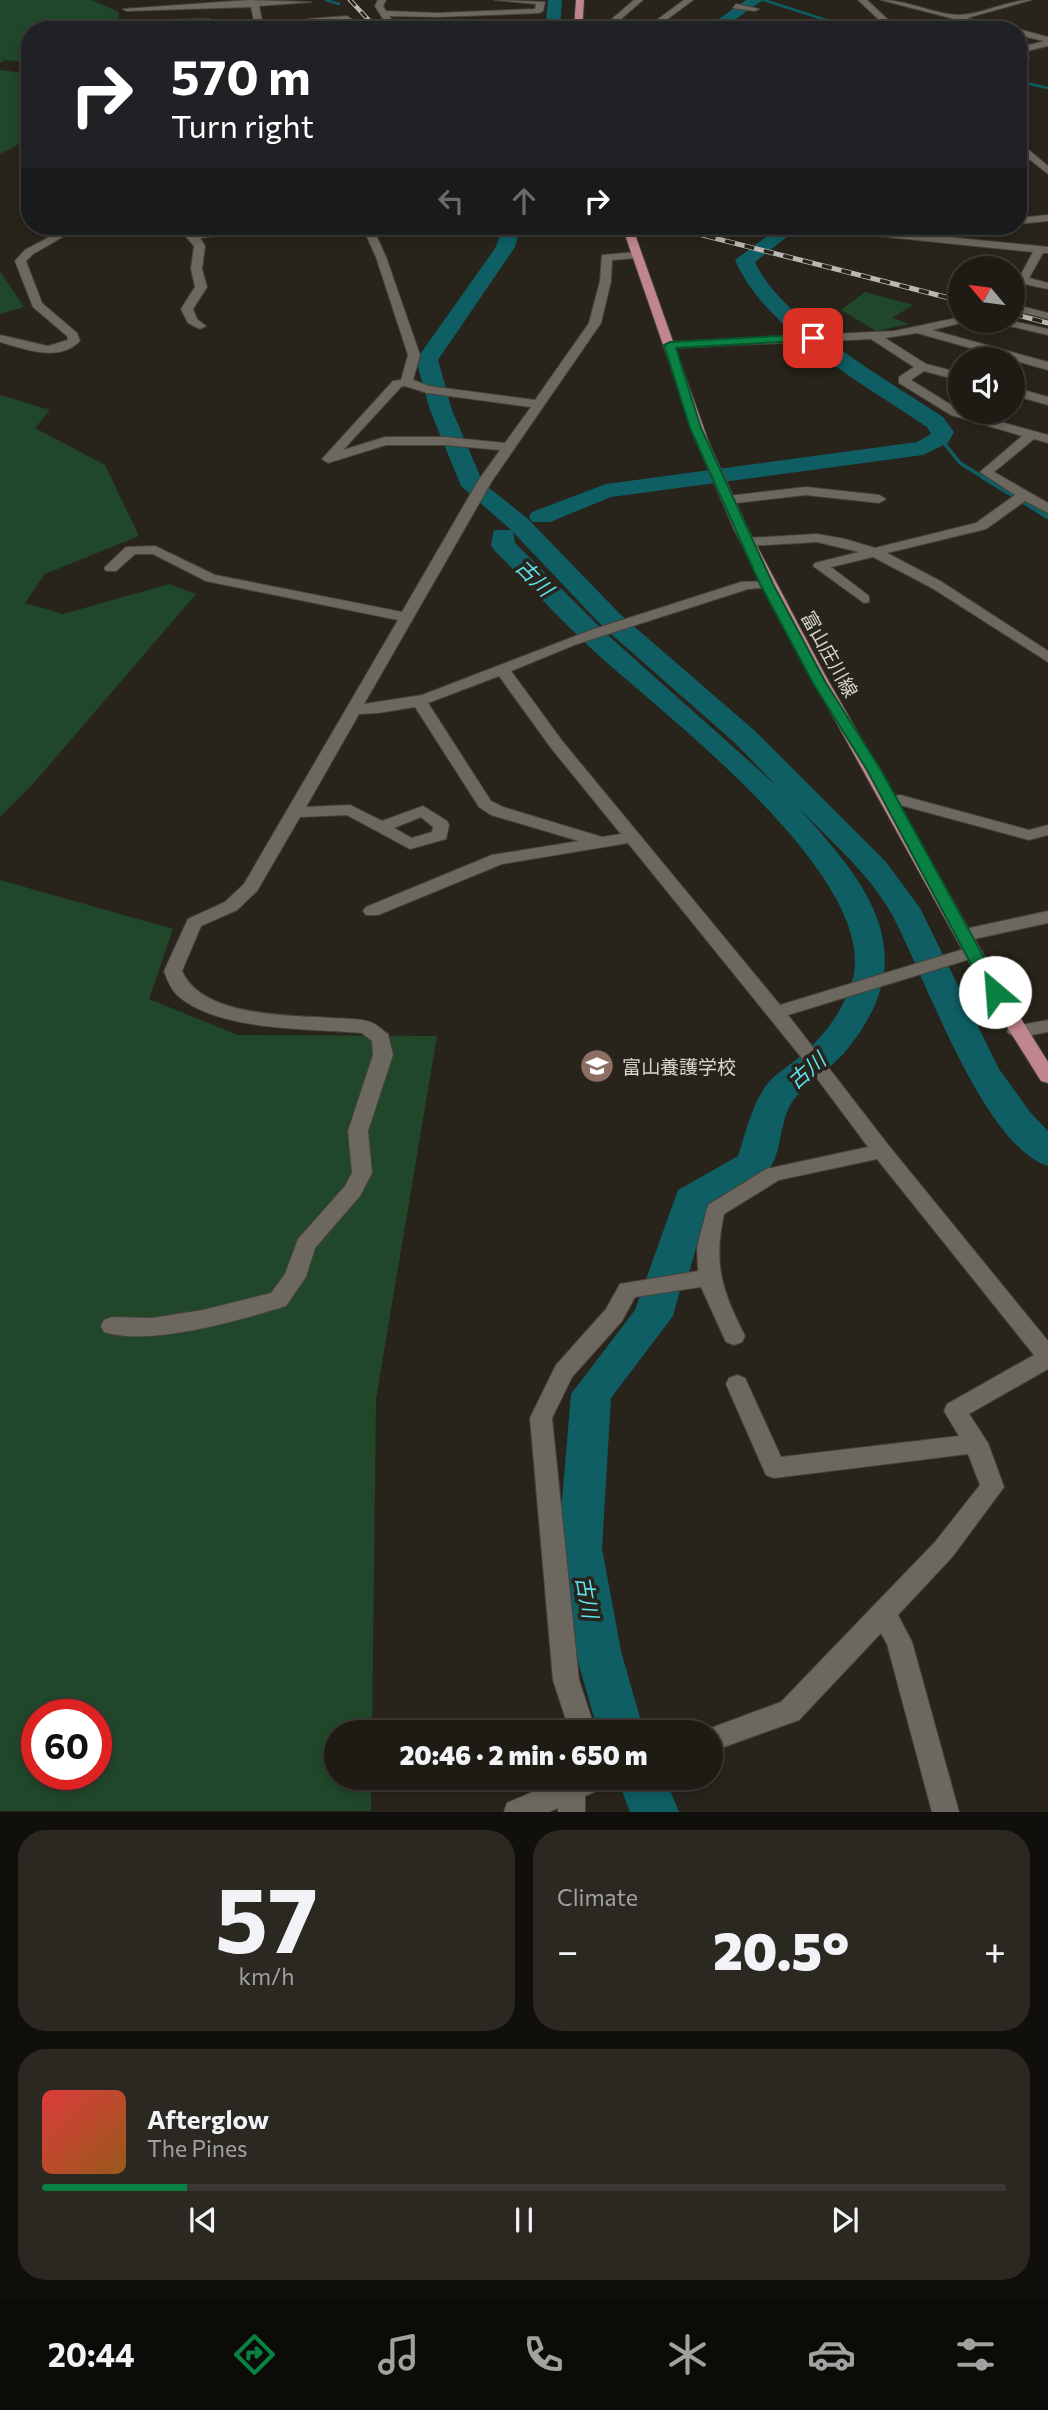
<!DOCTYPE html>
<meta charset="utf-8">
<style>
:root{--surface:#1e1b15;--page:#2b2822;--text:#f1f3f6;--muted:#a1a1a0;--line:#3c3934;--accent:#0b8043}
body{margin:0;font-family:Commissioner,"Noto Sans JP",sans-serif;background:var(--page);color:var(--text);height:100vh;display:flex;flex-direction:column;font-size:26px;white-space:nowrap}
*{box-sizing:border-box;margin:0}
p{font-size:23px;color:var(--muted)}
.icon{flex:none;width:38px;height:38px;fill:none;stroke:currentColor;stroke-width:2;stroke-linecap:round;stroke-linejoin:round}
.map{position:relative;height:1812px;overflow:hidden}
.panel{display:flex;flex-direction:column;gap:18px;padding:18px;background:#100f0c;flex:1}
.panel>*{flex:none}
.banner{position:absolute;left:21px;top:21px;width:1006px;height:214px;border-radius:28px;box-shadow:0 4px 10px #0003,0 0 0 2px var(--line);background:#202124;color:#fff;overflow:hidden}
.needle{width:46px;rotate:299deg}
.tools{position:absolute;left:948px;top:256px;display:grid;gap:14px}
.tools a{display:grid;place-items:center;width:77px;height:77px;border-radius:50%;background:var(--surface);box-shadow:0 4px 10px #0003,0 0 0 2px var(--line);font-size:35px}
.speed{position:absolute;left:21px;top:1699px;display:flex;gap:14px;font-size:35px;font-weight:700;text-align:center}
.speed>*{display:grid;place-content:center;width:91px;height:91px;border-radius:50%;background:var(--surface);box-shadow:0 4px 10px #0003,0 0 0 2px var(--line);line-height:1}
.speed .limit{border:10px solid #d22;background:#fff;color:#111}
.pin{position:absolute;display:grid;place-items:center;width:60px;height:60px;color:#fff;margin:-30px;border-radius:14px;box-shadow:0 4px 10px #0006}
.me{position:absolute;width:77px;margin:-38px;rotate:333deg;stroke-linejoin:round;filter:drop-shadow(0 0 5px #0008)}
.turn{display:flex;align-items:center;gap:24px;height:147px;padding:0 35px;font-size:32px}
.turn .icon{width:91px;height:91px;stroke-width:2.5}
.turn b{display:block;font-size:49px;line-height:60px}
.lanes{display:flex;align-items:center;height:66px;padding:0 35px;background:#0003;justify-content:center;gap:35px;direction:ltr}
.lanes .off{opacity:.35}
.big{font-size:52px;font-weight:800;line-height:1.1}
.panel .tile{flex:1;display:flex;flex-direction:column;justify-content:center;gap:10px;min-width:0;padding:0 24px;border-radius:28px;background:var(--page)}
.panel .dial{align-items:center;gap:0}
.dial b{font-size:91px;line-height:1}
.song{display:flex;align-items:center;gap:21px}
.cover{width:84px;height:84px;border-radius:10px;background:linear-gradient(135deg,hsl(0 70% 55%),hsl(30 70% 35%))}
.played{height:7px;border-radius:4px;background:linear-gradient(90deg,var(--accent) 15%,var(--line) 15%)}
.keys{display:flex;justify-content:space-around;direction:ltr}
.heat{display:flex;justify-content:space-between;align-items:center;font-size:38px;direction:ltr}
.panel .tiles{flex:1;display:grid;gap:18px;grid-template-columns:1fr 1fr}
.tile:last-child{grid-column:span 2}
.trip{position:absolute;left:324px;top:1720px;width:399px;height:70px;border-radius:35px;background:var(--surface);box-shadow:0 4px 10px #0003,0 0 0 2px var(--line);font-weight:800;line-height:70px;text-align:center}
.dock{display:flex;height:112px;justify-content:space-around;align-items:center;background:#0c0b08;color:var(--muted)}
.dock .icon{width:49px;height:49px}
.dock .selected{color:var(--accent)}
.dock b{font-size:32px;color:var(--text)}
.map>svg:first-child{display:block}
.green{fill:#204729;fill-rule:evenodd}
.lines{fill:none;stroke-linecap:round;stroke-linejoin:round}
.stream-far2{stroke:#0e5e64;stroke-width:2.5}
.stream-far1{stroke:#0e5e64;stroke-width:3.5}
.stream{stroke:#0e5e64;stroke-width:4.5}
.river{fill:#0e5e64;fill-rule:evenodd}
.minor-casing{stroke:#45413b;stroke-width:2}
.major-casing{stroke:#45413b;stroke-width:2}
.minor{fill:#6d685f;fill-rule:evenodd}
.major{fill:#c0858e;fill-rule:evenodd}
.rail-far1-casing{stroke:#bbb7b2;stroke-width:4.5}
.rail-casing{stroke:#bbb7b2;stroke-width:5}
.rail-far1{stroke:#28241c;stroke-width:2.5;stroke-dasharray:8;stroke-linecap:butt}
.rail{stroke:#28241c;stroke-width:3.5;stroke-dasharray:10;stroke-linecap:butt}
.route{fill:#0b8043;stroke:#07532c;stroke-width:2}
.labels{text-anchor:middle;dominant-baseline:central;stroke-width:7;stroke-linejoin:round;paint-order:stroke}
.street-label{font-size:19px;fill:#d8d5d0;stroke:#28241c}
.poi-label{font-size:19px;fill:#d8d5d0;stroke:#28241c;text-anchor:start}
.water-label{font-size:21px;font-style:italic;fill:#5ce5f1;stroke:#28241c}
</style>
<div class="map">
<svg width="1048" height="1812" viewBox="0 0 1048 1812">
<rect width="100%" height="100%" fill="#28241c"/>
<path class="green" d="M0 0H92L119 12 117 30H30V62L5 60 0 63Z
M0 70 30 74V138L0 154Z
M0 271 24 307 0 314Z
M865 292 913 305 892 318 910 324 876 331 841 310Z
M0 395 50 410 35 428 105 465 139 536 45 574 25 603 63 614 169 584 196 594 33 784 0 817Z
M0 880 173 929 149 999 238 1035 437 1036 376 1399 372 1732H336V1778H371V1811H0ZM37 1715H96V1774H37Z"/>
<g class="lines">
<path class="stream-far2" d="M326 0 339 4
M764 0 857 30
M1018 81 1048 88"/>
<path class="stream-far1" d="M940 438 960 463 986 479"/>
<path class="stream" d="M983 477 1048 517"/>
<path class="river" d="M548 0H562L560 30H545Z
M746 0H763L720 30H703Z
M503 226H521L515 247 438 360 452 410 483 483 527 518 621 615 755 731 886 862 920 908 999 1069 1030 1112 1048 1131V1166C982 1146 923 970 890 911 866 870 826 837 794 803 863 879 927 949 849 1047 834 1067 811 1079 795 1098 778 1118 784 1152 767 1172 756 1185 723 1199 707 1208L689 1273 681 1287 673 1316 611 1398 602 1548 621 1651 644 1732H598L575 1651 558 1548 571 1394 635 1310 678 1190 738 1156C746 1132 752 1103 768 1083 776 1074 787 1067 797 1059 823 1038 844 1011 853 978 878 876 663 714 595 652 560 620 528 584 494 550L491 545 494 530H511L461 486 430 410 416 360 496 247ZM513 532 603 627 735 743 778 787 611 638 515 543Z
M771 226H789L793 232 755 262C781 320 889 381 943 417L954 432 948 443 923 455 611 497 550 522H532L529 517 532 512 606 484 917 442 931 434 927 427C865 385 765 330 735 260L774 231Z
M617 1778H665L679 1812H630Z"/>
<g class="minor-casing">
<path id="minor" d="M250 0 311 2 259 6 264 30H256L251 7 127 11 123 9Z
M378 0H386L383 6 386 11 437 13 535 9 536 4 494 0 545 2 543 11 539 13 437 17 389 16 398 30H390L375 6Z
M634 0H643L608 30H599Z
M684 0H693L653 30H643Z
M858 0H867L899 30H890Z
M881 0C907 0 931 13 956 15 979 16 1006 0 1031 0L967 18 1012 30H997Z
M736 4 759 9 755 11 733 8Z
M347 16 368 30H358L345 21H311L307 19Z
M209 19 212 23 131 25 127 23 131 21Z
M1018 29 1048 37V46L1027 51 1029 58 1018 61V48L1044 41 1018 35Z
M1018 141 1048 166V174L1018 150Z
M1048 215V221L1018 224V218Z
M70 226H82L33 254 26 261 42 303 77 333 80 341C58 363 25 349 0 342V335L48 346 68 340 67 336 33 307 15 261 25 250Z
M177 226H188L195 232 252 226H283L278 229 200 238 205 246 202 269 207 287 193 309 197 319 206 326 200 329 188 323 181 309 195 287 191 269 194 246Z
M362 226H372L386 257 420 355 413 380 429 386 535 400 589 323 600 281 602 255 637 252 642 255 637 258 612 260 611 281 601 323 492 481 364 704 422 695 591 630 741 582 772 581V587L748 589 577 644 511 671 563 742 780 1005 974 946 983 952 980 956 788 1015 889 1146 1048 1341V1369L969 1414 988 1443 1004 1487 953 1556 898 1615 912 1642 959 1812H932L887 1644 881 1633 799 1720 710 1752V1732H700L781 1702 935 1542 980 1485 968 1454 774 1478 766 1475 726 1384 729 1378 737 1375 745 1378 781 1457 959 1436 944 1411 947 1404 1034 1355 877 1159 779 1180 724 1214C713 1265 722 1291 745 1336L742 1342 734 1345 726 1342 701 1287 635 1297 622 1321 572 1377 552 1418 579 1680 596 1732H570L553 1680 530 1418 556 1365 606 1309 620 1284 698 1271 697 1247 708 1205 766 1169 868 1147 801 1057 628 843 502 864 378 915H366L363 911 366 907 492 855 579 841 491 815 479 807 415 707 378 713 359 714 306 807 350 805 382 821 423 806 447 821 449 825 446 839 410 849 347 815 300 817 257 891 237 910 201 926 182 971C202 1017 288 1015 332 1018 344 1019 359 1018 370 1022 377 1024 382 1030 388 1034L393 1055 368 1131 372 1173 360 1196 315 1248 306 1277 286 1306C241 1320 149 1347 104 1332L101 1326 104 1320 112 1317 152 1318 203 1310 271 1293 285 1274 298 1239 345 1186 352 1173 348 1131 373 1055 372 1041 362 1033C310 1028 218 1032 177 995 170 988 167 979 164 971L188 919 225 902 244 884 398 620 206 581 153 554H135L116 571H106L104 568 126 547 155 546 215 575 402 612 478 481 500 450 445 445H386L328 463 322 459 393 381 401 380 408 355 376 257ZM405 386 427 393 531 407 505 443 445 437H385L343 450 401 387ZM499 676 551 748 621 834 602 837 503 807 491 801 428 703ZM421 817 433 827 432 832 412 838 394 828Z
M804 226H838L1048 247V253H1043L1029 278 1048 283V289L1024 284 1013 287V280L1019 278 1033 252 809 229Z
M937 226H977L972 229 931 231V227Z
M1013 304 1048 313V319L1013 310Z
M961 317V320H967L965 322 932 330 1048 362V370L917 333 885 338 926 364 961 373V381L924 371 911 380 961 411 1048 435V443L1034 439 994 472 1048 503V513L1025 501 986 529 887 553 942 582 1048 651V662L932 588 873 557 831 567 869 596V602L864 603 813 566 815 563 859 552 817 542 747 546 740 542 747 538 817 534 845 539 875 548 976 523 1015 495 980 472 1022 436 951 415 899 383V377L914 367 871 339 670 348 664 345 670 342 894 331Z
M984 320H1008L1048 329V335Z
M1013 387 1048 397V405L1013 395Z
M806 487 879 495 886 499 879 503 806 495 728 504 721 500 728 496Z
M900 795 1029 830 1048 825V835L1029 840 900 805 884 804 882 801 884 798Z
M1048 911V923L965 941 956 935 965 929Z
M1048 1020V1032L1016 1038 1007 1032 1009 1027Z
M565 1778H609L605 1787 585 1796V1812H558V1808L549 1812H504L507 1803Z"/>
</g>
<g class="major-casing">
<path id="major" d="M576 0H584L582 30H574Z
M622 226H632L709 443 748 529 824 673 1008 998 1048 1062V1083L1041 1081 989 998 809 673 734 529 697 443Z"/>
</g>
<use href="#minor" class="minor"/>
<use href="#major" class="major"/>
<g class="rail-far1-casing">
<path id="rail-far1" d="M350 0 378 30"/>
</g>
<g class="rail-casing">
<path id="rail" d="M667 226 961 301
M1013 314 1048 323"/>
</g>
<use href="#rail-far1" class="rail-far1"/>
<use href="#rail" class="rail"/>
</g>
<path class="route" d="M813 334 817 335V340L676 348 701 428 773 584 826 683 881 770 1003 992 1001 996 995 998 986 992 867 770 813 683 760 584 690 428 664 345 670 342Z"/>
<defs>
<g id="school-disc" transform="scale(1.75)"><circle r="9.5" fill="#8d6e63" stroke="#28241c"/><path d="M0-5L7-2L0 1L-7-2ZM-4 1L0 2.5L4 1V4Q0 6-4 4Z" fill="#fff"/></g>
</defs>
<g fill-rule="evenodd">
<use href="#school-disc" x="597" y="1066"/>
</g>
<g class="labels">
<g class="street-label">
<text transform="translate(830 654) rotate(61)">富山庄川線</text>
</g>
<g class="poi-label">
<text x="622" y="1066">富山養護学校</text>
</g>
<g class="water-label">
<text transform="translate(535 577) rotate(45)">古川</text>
<text transform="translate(806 1070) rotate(-41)">古川</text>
<text transform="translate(588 1597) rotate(80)">古川</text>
</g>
</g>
</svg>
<div class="tools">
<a><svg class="needle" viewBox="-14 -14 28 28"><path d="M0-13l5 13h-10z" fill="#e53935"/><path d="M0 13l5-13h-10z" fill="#a1a1a0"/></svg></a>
<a><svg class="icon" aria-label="sound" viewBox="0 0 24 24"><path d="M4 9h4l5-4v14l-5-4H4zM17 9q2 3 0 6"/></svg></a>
</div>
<div class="speed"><div class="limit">60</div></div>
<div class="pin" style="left:813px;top:338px;background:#d93025"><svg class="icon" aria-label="arrive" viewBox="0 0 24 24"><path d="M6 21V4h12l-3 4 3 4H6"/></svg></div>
<svg class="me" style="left:995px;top:992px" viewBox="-20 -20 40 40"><circle r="19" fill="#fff"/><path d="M0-13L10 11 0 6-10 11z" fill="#0b8043"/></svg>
<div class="trip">20:46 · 2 min · 650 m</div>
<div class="banner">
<div class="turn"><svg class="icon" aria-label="right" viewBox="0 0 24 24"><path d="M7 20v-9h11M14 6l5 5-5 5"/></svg><div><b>570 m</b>Turn right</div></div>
<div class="lanes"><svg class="icon off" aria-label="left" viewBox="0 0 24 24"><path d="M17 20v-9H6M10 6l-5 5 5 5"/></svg><svg class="icon off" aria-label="ahead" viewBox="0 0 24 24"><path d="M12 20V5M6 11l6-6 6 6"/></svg><svg class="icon" aria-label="right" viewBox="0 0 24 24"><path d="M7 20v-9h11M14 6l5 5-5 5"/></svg></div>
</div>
</div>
<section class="panel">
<div class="tiles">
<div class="tile dial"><b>57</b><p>km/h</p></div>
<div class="tile"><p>Climate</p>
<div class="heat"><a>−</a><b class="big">20.5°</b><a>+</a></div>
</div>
<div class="tile">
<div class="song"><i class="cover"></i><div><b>Afterglow</b><p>The Pines</p></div></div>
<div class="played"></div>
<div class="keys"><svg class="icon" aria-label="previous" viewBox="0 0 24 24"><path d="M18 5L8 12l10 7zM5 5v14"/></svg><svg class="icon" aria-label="pause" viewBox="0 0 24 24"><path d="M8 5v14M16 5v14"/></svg><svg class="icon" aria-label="next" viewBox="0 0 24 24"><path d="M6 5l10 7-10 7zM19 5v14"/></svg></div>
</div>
</div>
</section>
<nav class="dock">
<b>20:44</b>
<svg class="icon selected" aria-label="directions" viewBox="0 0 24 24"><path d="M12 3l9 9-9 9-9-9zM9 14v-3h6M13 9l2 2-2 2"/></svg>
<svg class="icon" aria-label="music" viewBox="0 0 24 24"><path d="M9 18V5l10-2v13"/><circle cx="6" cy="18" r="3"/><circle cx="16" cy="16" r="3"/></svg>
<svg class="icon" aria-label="phone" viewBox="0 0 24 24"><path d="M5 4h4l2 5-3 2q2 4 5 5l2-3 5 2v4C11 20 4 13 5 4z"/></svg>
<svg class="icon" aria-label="climate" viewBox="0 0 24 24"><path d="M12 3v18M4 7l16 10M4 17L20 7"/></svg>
<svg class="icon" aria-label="car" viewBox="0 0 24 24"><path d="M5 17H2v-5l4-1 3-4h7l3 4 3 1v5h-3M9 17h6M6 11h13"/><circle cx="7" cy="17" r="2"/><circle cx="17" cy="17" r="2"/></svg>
<svg class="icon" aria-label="filters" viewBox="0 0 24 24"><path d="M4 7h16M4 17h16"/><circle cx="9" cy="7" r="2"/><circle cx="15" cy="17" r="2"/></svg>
</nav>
